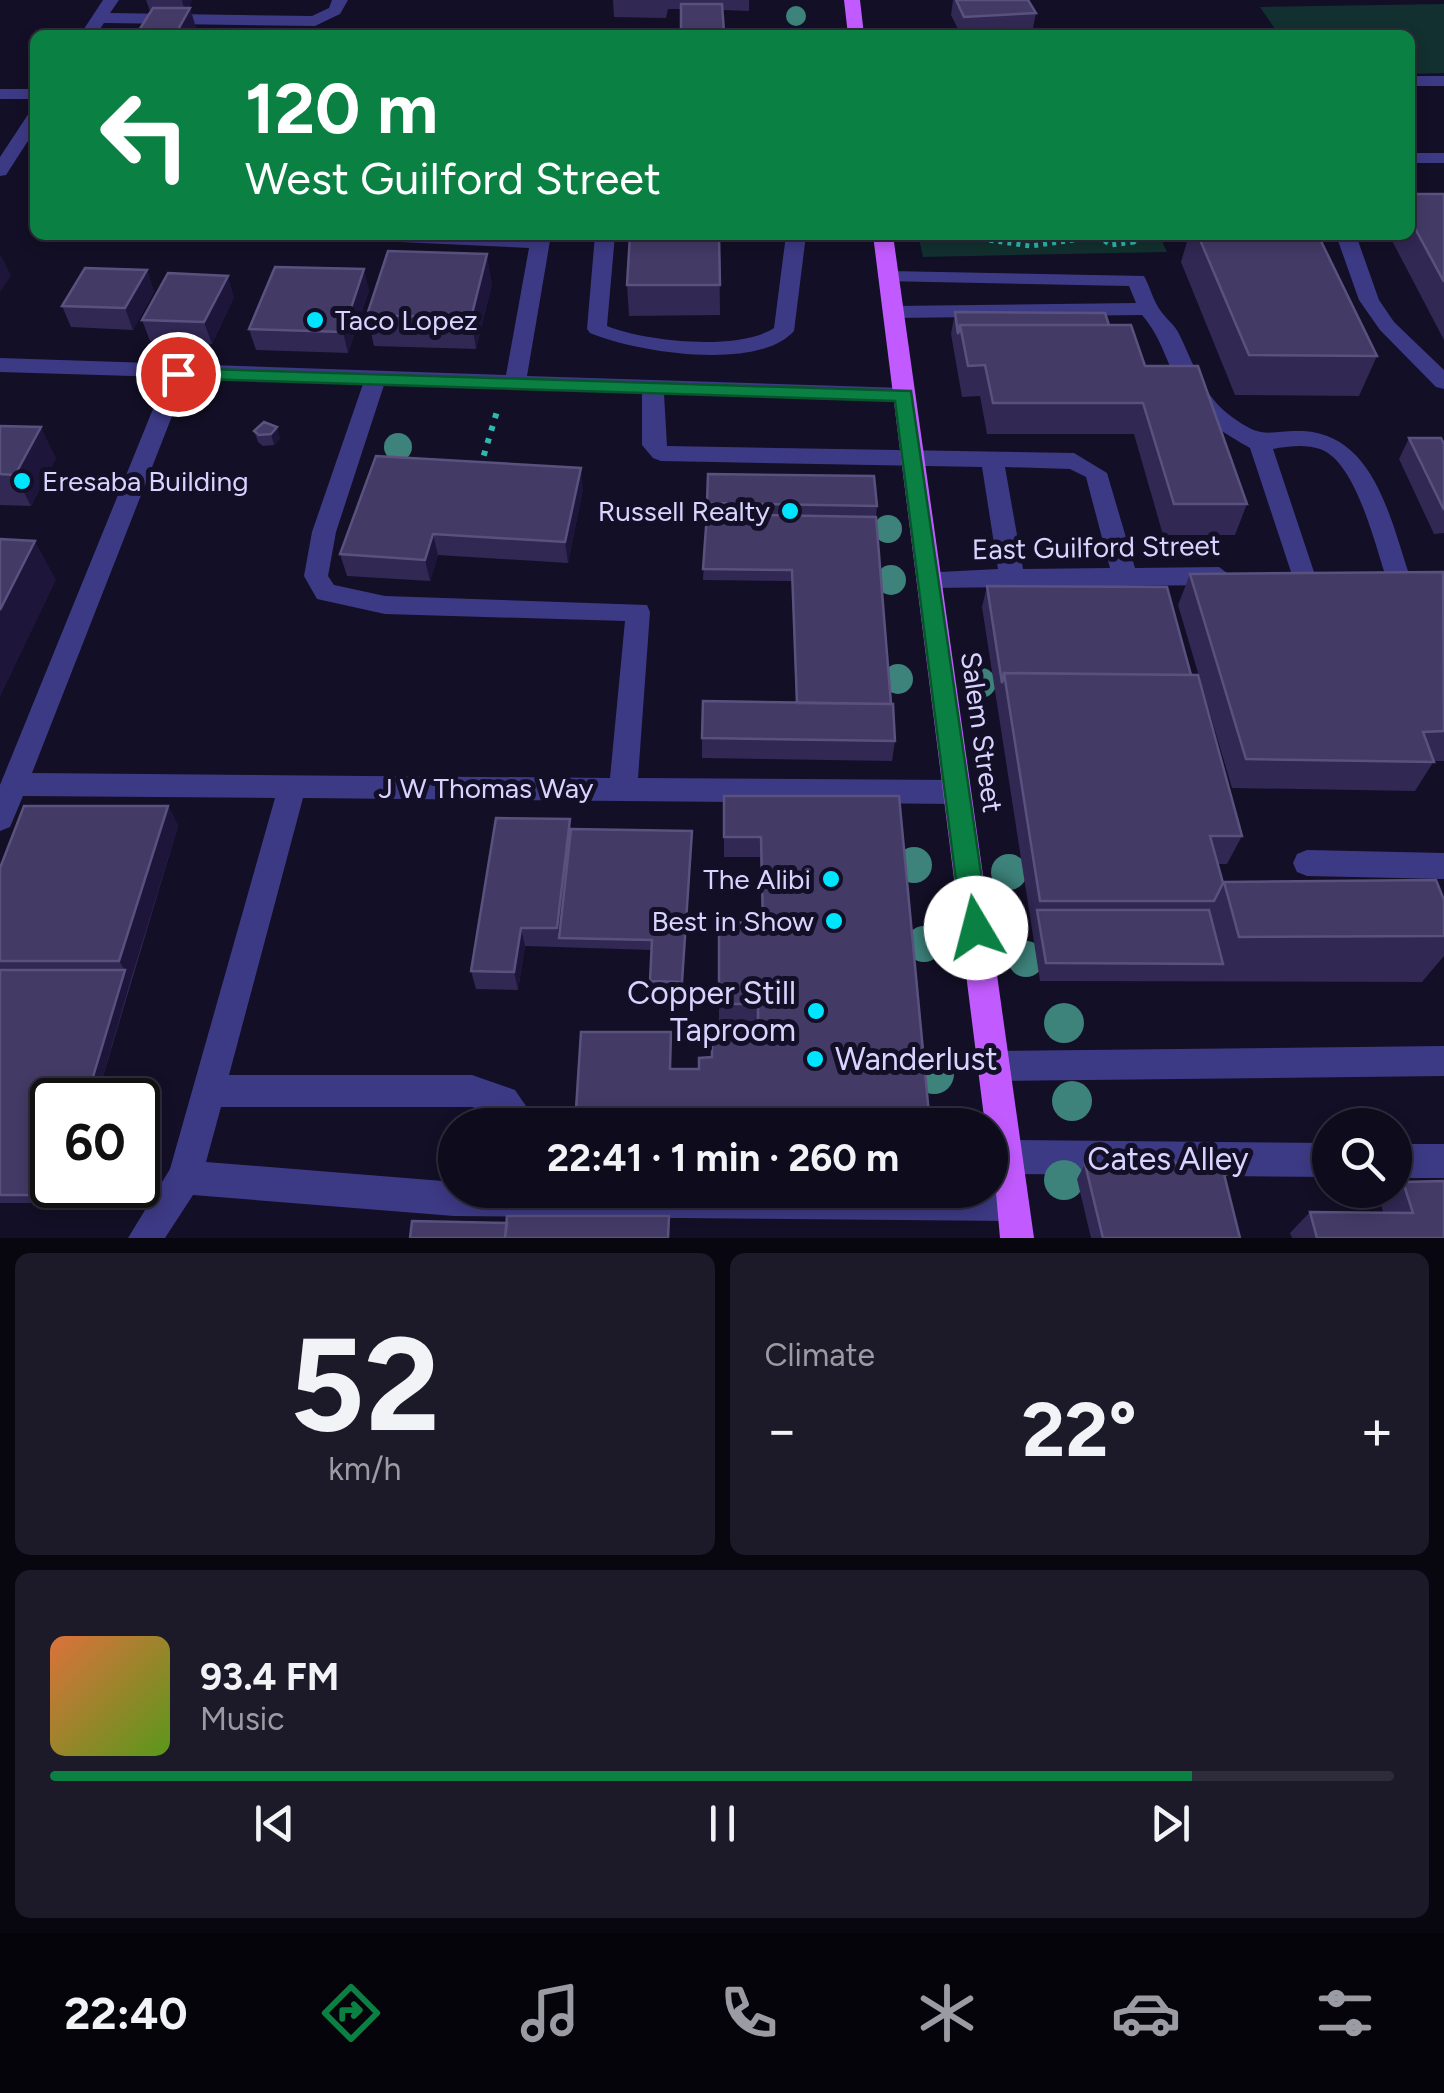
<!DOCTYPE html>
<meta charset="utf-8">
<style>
:root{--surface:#0e0b1c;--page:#1c1929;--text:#f1f3f6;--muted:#9b9ba3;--line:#2e2b3b;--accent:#0b8043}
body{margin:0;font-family:Figtree,sans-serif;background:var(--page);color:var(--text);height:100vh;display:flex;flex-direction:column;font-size:38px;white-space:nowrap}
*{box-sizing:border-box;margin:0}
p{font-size:32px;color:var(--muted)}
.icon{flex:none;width:55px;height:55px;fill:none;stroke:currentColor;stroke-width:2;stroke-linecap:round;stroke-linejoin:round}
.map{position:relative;height:1238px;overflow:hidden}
.panel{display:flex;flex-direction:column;gap:15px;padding:15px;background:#08060f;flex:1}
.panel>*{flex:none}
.banner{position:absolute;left:30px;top:30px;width:1385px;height:210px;border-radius:15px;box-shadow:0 5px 15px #0003,0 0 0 2px var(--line);background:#0b8043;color:#fff;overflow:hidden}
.tools{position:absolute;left:1312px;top:1108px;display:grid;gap:20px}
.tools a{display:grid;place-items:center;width:100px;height:100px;border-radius:50%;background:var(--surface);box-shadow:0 5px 15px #0003,0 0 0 2px var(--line);font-size:50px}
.speed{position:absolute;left:30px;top:1078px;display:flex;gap:20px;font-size:50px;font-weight:700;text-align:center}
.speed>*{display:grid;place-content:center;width:130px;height:130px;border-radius:50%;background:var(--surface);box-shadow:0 5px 15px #0003,0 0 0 2px var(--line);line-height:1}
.speed .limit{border:5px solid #111;border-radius:15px;background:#fff;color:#111}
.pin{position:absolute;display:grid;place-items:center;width:85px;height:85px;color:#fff;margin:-42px;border:5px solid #fff;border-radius:50%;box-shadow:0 2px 10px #0007}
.me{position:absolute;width:110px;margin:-55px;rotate:352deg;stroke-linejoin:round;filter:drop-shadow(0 0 8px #0008)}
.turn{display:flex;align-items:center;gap:35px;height:210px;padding:0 50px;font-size:45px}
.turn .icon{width:130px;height:130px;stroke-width:2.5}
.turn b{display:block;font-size:70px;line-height:85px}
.big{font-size:75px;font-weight:700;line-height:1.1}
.panel .widget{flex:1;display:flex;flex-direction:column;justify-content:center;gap:15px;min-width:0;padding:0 35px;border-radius:15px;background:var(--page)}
.panel .dial{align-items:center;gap:0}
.dial b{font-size:130px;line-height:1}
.song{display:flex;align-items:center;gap:30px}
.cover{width:120px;height:120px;border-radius:15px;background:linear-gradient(135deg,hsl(20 70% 55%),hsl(90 70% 35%))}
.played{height:10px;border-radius:5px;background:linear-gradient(90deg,var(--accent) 85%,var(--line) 85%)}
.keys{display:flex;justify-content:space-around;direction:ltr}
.heat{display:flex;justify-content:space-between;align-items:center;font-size:55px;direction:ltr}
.panel .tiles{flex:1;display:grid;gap:15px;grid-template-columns:1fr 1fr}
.widget:last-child{grid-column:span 2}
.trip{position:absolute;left:438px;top:1108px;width:570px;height:100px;border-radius:50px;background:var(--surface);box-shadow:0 5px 15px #0003,0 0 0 2px var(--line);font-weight:700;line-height:100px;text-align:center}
.dock{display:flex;height:160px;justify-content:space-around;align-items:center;background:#06040b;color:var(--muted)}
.dock .icon{width:70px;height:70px}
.dock .current{color:var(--accent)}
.dock b{font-size:45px;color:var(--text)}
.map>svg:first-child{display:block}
.green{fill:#12302f}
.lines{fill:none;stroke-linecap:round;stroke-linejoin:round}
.path-far1{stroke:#2fb8b0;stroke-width:5;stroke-dasharray:4 5;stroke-linecap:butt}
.path{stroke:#2fb8b0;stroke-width:6;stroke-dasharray:5 8;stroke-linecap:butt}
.minor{fill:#3d3a85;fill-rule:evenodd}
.major{fill:#c25bff;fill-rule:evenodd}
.tree{fill:#3d827b}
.wall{fill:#312854}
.shaded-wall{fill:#1d163a}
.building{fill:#433a66;stroke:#5a527e;stroke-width:2.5}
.route{fill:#0b8043;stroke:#07532c;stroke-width:2.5}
.poi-dot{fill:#00e5ff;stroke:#130f26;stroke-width:4}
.labels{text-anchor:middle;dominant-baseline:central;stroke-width:10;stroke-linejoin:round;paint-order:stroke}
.poi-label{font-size:28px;fill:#d9d4ff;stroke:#130f26;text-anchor:end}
.street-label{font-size:28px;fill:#d9d4ff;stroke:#130f26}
.near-poi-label{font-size:32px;fill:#d9d4ff;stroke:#130f26;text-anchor:end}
.near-street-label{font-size:32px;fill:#d9d4ff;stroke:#130f26}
</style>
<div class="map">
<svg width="1444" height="1238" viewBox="0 0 1444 1238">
<rect width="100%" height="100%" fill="#130f26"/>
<path class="green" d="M1444 4V73L1410 74V35H1279L1260 7Z
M918 235H1159L1167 252 923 257Z"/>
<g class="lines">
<path class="path-far1" d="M954 235 1030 246 1097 237
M1097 236 1111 245 1134 242 1136 235"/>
<path class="path" d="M480 468 498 408"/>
<path class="minor" d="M103 0H119L110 13 312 16 329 8 332 0H348L340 14 315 26 104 23 96 35H80Z
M1410 76H1444V86H1410Z
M0 89H35V99H0Z
M35 112V130L6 175 0 176V157L29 113Z
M1410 153H1444V163H1410Z
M368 235H551L527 376 905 388 916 395 905 402 664 394 667 446 1074 453 1107 473 1135 568 1219 567 1231 576 1219 585 929 588 920 585 917 579 920 573 998 569 982 467 661 461 653 458 642 445V393L384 385 336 532 328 576 334 585 385 596 647 605 650 612 638 778 957 780 967 784 971 792 967 800 957 804 303 798 229 1075H472L515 1090 539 1125H502L494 1114 472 1107H221L206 1162 455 1182V1190L1012 1187 1024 1192 1029 1204 1024 1216 1012 1221 454 1216 193 1195 165 1238H128L170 1169 275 798 23 796 10 827 0 831V785L166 377 0 372V358L506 375 529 248 378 241ZM187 378 363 384 312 532 304 576 317 599 385 614 625 621 610 778 32 773ZM1005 467 1070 469 1086 477 1110 568 1023 569Z
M595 235H615L607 326C646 342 739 351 774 328L786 235H806L794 331C758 372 635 352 590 333L587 329Z
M1336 235H1356L1379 300 1394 322 1444 370V389L1436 387 1380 330 1359 300Z
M889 271 1144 276C1150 287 1153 300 1160 310 1166 319 1175 325 1179 334 1195 366 1202 395 1232 417 1265 441 1267 430 1303 431 1374 435 1390 518 1409 574L1406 580H1388L1385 574C1374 541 1355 461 1320 449 1306 444 1288 446 1273 449L1315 575 1312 581H1294L1250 448C1226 434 1197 418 1183 393 1167 366 1163 339 1142 315L894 318 884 312 894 306 1136 303 1129 286 882 281V273Z
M1307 850 1444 853V879L1307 876 1297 872 1293 863 1297 854Z
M1444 1046V1076L994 1081 983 1077 978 1066 983 1055 994 1051Z
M1006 1140 1330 1143V1177L1006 1174 994 1169 990 1159 994 1145Z
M1395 1144H1444V1178H1395Z"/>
<path class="major" d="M844 0H860L864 35H848Z
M873 235H893L1034 1238H1000L990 1125H985Z"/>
</g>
<g class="tree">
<circle cx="796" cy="16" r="10"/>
<circle cx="398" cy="447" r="14"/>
<circle cx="888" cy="529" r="14"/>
<circle cx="891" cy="580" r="15"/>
<circle cx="898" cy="679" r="15"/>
<circle cx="981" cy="683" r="15"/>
<circle cx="914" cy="865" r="18"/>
<circle cx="1009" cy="872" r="18"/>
<circle cx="924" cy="944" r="18"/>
<circle cx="1026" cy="959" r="18"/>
<circle cx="1064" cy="1023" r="20"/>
<circle cx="934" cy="1074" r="20"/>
<circle cx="1072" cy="1101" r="20"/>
<circle cx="1064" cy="1180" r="20"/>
</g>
<path class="wall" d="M146 0H192L188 8H190L196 28 150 11Z
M613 0H749V11L722 10 724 35H681V9H668L666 18 614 17Z
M953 0 1036 13 1032 33 961 35 951 15Z
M1410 194H1444V340L1389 235H1410Z
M719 235 720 315 629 316 627 285Z
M1189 235H1318L1377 356 1359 396 1235 395 1181 262Z
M147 270 154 292 133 330 71 327 62 306Z
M492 284 476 349 374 346 367 315Z
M369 290 348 353 256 350 249 329Z
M234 297 212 344 150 341 142 320Z
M955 312 1109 325 1145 366 1247 504 1235 535H1163L1134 434H987L980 396 962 397 951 334Z
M264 422 280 438 274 445 263 446 258 442 254 431Z
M0 426 56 458 31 506 0 505Z
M1409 438 1444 444V533L1434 534 1399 459Z
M708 474 877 506 876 517 895 741 892 761 702 758V738L796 702 792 581 703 580Z
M583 489 568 563 438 555 430 581 347 576 340 554Z
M1190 574H1444V761H1434L1415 791 1232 788 1178 605Z
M987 586 1191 675 1242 836 1227 864H1218L1223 883 1444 900V956L1422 982 1040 981 982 607Z
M724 796H899L930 1125H575L671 1032V1069H699L712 1057 757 1024V1021H719V922L762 923 760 857H724Z
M168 806 178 826 96 1100H52V1185H70L65 1203H0V868Z
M570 819 571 829 692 831 682 991H650L652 950 525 946 518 990 476 989 471 971Z
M1085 1164 1240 1238H1091L1077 1179Z
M1403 1182 1444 1238H1292L1290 1233 1310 1212H1383L1381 1204Z"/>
<path class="shaded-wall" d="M182 0H192L185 12Z
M190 8 196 28 192 35H175Z
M487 254 492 284 476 349 471 318Z
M1 255 11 276 0 292V257Z
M364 269 369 290 348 353 343 332Z
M147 270 154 292 133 330 125 308Z
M228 276 234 297 212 344 204 322Z
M41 427 56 458 31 506 15 475Z
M277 427 280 438 274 445 271 434Z
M581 468 583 489 568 563 565 542Z
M433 534 438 555 430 581 425 560Z
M35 541 56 580 0 697V610Z
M168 806 178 826 131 979 119 961Z
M570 819 573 839 559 938 557 928Z
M692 831V840L682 991V982Z
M521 928 525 946 518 990 514 972Z
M125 970 131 979 96 1100H86Z
M60 1185H70L65 1203 57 1195Z"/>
<path class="building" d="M956 0H1028L1036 13 964 17Z
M681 4H722L724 32 681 33Z
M153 8H190L175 35H136Z
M1410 194H1444V282L1410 219Z
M630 235H719L720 285H627Z
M1198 235H1318L1377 356 1249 355Z
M388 251 487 254 471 318 367 315Z
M275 267 364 269 343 332 249 329Z
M85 268 147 270 125 308 62 306Z
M168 273 228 276 204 322 142 320Z
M955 312 1105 313 1109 325H960L958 334Z
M960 325H1131L1145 366H1198L1247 504H1174L1143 403H993L985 365 968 366Z
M264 422 277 427 271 434 259 435 254 431Z
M0 426 41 427 15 475 0 474Z
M1409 438H1441L1444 444V510Z
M376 456 581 468 565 542 433 534 425 560 340 554Z
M708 474 874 476 877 506 707 503Z
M707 514 876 517 891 704 797 703 792 570 703 569Z
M0 539 35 541 0 610Z
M1443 572 1444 731 1423 732 1434 762 1246 759 1190 574Z
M987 586 1167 587 1191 675 1004 673 1002 683Z
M1004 673 1198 675 1242 836H1210L1223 883 1214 901H1040Z
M703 701 893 704 895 741 702 738Z
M724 796H899L930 1125H575L581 1032H671L670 1069H699V1058L712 1057V1024H758V1004H719V922L763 923 761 837H724Z
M24 806H168L119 961H0V868Z
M496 818 570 819 557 928H521L514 972 471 971Z
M571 829 692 831 682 982 650 981 652 940 559 938Z
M1436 880 1444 900V936L1239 937 1224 882Z
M1037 910H1209L1223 964 1046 963Z
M0 970H125L86 1100H52V1185H60L57 1195H0Z
M1221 1162 1240 1238H1103L1085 1164Z
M1444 1181V1238H1317L1310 1212 1413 1213 1403 1182Z
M507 1216H669L668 1238H505Z
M412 1221 507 1223 505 1238H410Z"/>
<path class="route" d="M178 368 911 391 989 928 985 936 976 940 966 936 962 928 895 401 171 378 168 374Z"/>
<g class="poi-dot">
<circle cx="315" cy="320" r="10"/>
<circle cx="22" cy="481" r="10"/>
<circle cx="790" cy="511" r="10"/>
<circle cx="831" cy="879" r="10"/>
<circle cx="834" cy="921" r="10"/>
<circle cx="816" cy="1011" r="10"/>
<circle cx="815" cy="1059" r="10"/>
</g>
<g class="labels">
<g class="poi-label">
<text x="335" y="320" text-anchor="start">Taco Lopez</text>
<text x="42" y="481" text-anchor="start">Eresaba Building</text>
<text x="770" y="511">Russell Realty</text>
<text x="811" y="879">The Alibi</text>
<text x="814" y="921">Best in Show</text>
</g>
<g class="street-label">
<text transform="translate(1096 547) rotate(-1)">East Guilford Street</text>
<text transform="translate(982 732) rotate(82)">Salem Street</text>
<text x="486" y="788">J W Thomas Way</text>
</g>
<g class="near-poi-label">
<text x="796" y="993">Copper Still<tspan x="796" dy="37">Taproom</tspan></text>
<text x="835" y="1059" text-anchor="start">Wanderlust</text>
</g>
<g class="near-street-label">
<text x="1168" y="1159">Cates Alley</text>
</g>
</g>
</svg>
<div class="tools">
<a><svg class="icon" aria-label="search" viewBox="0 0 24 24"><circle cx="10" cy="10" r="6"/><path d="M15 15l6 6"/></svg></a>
</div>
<div class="speed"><div class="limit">60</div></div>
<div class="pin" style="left:178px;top:374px;background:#d93025"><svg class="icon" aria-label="arrive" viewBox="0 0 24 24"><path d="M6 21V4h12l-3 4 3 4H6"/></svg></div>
<svg class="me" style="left:976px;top:928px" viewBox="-20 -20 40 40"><circle r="19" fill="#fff"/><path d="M0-13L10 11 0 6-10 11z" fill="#0b8043"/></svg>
<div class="trip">22:41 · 1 min · 260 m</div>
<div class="banner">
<div class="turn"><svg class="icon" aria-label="left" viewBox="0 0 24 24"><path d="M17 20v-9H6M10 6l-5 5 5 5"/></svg><div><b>120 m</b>West Guilford Street</div></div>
</div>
</div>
<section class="panel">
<div class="tiles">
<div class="widget dial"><b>52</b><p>km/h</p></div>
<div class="widget"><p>Climate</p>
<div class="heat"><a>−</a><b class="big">22°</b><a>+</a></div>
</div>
<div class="widget">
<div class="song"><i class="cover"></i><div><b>93.4 FM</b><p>Music</p></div></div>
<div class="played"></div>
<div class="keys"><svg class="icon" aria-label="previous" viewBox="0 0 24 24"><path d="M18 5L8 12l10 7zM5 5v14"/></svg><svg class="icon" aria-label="pause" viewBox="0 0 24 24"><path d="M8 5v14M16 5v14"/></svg><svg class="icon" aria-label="next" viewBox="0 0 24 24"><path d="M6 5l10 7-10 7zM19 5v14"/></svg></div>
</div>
</div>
</section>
<nav class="dock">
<b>22:40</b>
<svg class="icon current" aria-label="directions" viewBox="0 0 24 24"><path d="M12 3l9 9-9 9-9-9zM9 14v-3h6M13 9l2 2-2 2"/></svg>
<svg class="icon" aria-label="music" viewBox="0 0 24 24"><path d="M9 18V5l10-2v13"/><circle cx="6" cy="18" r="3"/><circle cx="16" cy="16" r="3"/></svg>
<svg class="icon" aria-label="phone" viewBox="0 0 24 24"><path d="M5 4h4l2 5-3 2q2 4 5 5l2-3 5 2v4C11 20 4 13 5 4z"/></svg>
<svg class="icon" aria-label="climate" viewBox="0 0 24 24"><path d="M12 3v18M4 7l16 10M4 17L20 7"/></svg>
<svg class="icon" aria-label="car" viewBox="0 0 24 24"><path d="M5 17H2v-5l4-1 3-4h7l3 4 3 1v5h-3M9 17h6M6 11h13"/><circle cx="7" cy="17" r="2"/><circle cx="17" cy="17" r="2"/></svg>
<svg class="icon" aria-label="filters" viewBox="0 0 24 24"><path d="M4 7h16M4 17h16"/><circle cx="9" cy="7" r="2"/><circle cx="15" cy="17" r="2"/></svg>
</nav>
